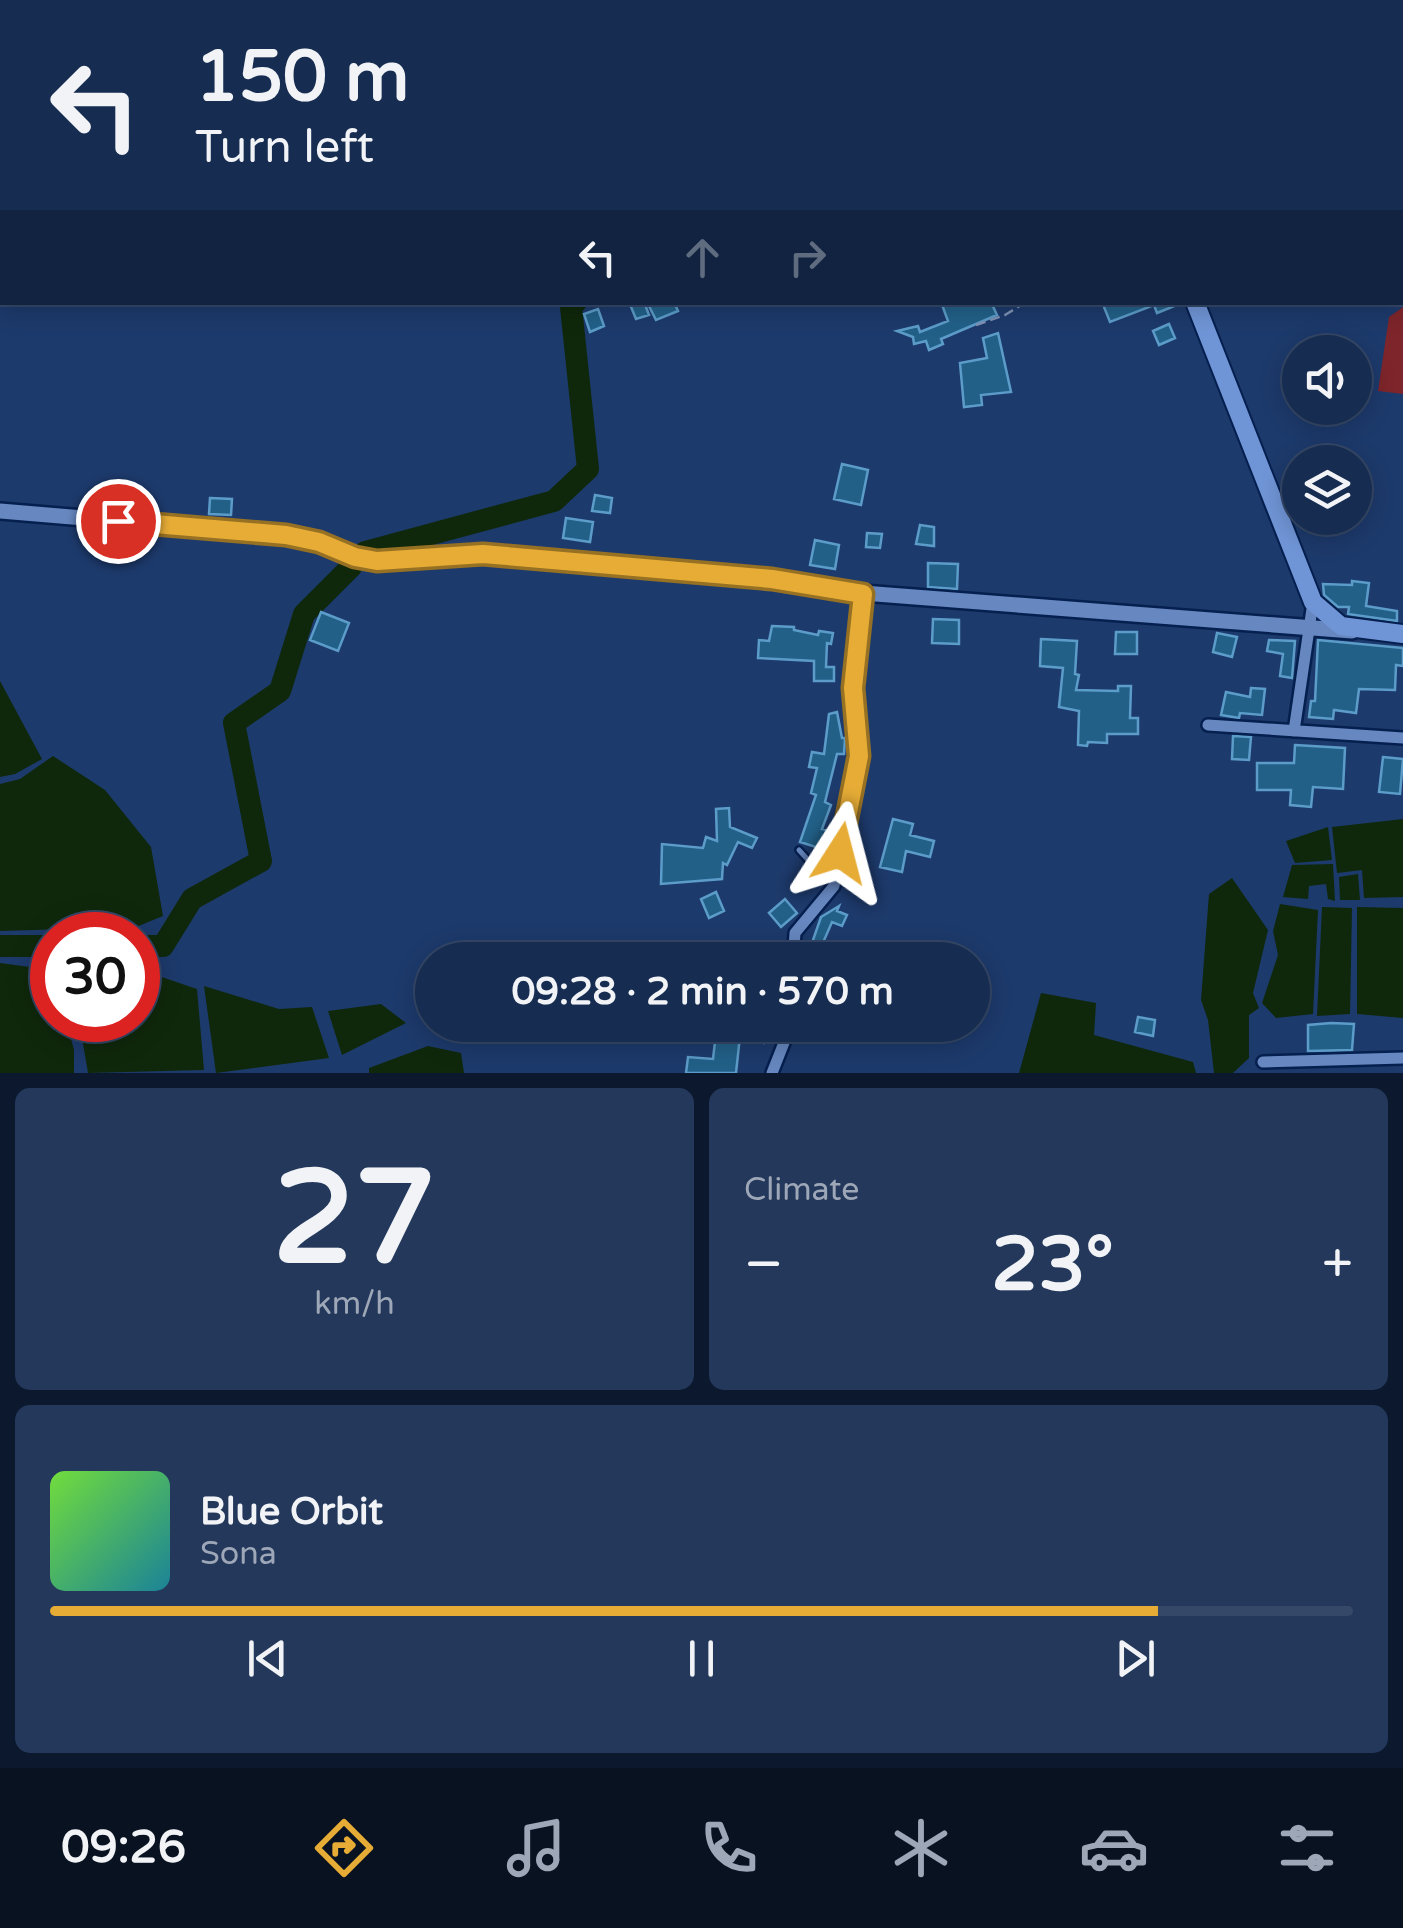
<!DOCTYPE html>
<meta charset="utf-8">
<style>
:root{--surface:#162c51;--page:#23385b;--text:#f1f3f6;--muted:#9ea7b7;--line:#354868;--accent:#e6ac36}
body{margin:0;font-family:"Varela Round",sans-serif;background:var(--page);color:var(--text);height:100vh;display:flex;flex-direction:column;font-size:38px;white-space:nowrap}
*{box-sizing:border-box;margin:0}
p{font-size:32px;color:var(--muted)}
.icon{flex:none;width:55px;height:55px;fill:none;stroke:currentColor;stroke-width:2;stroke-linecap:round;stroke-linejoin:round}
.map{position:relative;height:1073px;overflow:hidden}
.details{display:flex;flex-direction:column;gap:15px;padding:15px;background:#0c182d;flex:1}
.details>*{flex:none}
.top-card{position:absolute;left:0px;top:0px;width:1405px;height:305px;box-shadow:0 5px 25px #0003,0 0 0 2px var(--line);background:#162c51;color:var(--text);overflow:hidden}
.buttons{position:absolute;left:1282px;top:335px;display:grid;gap:20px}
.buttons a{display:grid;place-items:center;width:90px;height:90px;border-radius:50%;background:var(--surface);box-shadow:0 5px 25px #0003,0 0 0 2px var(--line);font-size:50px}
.speed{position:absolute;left:30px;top:912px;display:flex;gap:20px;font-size:50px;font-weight:700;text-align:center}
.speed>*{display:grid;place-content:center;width:130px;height:130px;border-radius:50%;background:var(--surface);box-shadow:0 5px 25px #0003,0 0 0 2px var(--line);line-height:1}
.speed .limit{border:15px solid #d22;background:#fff;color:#111}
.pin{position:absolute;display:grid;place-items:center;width:85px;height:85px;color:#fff;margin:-42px;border:5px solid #fff;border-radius:50%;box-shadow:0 2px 10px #0007}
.me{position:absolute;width:110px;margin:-55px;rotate:9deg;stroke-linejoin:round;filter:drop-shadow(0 0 8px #0008)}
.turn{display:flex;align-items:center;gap:35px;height:210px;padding:0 30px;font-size:45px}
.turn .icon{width:130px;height:130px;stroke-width:2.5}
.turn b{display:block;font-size:70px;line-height:85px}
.lanes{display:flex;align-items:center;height:95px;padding:0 30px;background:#0003;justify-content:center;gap:50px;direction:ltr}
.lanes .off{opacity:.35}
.big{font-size:75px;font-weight:700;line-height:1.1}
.details .card{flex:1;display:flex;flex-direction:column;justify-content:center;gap:15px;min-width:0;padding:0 35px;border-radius:15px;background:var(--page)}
.details .dial{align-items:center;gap:0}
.dial b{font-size:130px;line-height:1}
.song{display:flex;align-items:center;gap:30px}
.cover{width:120px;height:120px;border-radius:15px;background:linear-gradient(135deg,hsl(100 70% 55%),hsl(190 70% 35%))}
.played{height:10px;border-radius:5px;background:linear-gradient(90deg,var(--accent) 85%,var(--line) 85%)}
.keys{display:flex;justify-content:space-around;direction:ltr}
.heat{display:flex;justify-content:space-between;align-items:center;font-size:55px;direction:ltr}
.details .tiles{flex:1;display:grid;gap:15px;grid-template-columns:1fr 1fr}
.card:last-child{grid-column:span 2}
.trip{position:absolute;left:415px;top:942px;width:575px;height:100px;border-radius:50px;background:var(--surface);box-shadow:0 5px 25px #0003,0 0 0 2px var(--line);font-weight:700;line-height:100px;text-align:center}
.tab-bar{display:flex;height:160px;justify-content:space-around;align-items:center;background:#091220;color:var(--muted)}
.tab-bar .icon{width:70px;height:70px}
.tab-bar .active{color:var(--accent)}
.tab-bar b{font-size:45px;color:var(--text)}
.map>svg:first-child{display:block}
.green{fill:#7d252b}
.water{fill:#0f280b}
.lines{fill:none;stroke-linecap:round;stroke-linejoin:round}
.river{stroke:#0f280b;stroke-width:22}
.building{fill:#226088;stroke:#5c9cc9;stroke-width:2.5}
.lane-casing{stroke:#051f4f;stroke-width:10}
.street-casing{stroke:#051f4f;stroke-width:16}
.secondary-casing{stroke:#051f4f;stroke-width:20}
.primary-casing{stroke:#051f4f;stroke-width:22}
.path{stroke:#7e92b5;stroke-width:2.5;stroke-dasharray:10 5;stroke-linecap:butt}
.lane{stroke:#6687bf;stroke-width:5}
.street{stroke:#6687bf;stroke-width:11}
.secondary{stroke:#6687bf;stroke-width:15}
.primary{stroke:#7095d6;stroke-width:18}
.route-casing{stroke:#967023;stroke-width:25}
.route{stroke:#e6ac36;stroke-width:18}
</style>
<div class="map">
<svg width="1403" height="1073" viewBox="0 0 1403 1073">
<rect width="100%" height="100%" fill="#1d3a6c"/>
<path class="green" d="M1403 307V394L1378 391 1389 317Z"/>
<path class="water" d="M0 681 42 759 15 774 0 777Z
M53 756 105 790 151 847 163 916 136 927 0 931V784L20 779Z
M1403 819V897L1364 898 1362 870 1337 873 1332 827Z
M1328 827 1332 860 1295 863 1286 841Z
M1333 864 1335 901 1328 899 1326 884 1309 886 1308 899 1283 897 1292 865Z
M1358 874 1360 900H1340L1339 877Z
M1232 878 1268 930 1253 993 1259 1008 1249 1015V1058L1233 1073H1214L1208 1020 1201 1000 1209 894Z
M1280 904 1318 910 1313 1014 1276 1018 1262 1003 1278 955 1273 931Z
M1322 907 1352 908 1350 1014 1317 1016Z
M1357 907 1403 908V1018L1357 1014Z
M0 963 52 970V1020H66L74 1050V1073H0Z
M138 969 197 989 204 1070 88 1073 79 1020H138Z
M204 986 279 1009 312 1007 329 1058 216 1073Z
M1041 993 1096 1003 1094 1035 1193 1062 1196 1073H1019Z
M381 1004 406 1023 342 1055 328 1011Z
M428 1046 461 1053 464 1073H369V1068Z"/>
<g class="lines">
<path class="river" d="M990 0V2
M365 552 554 501 588 469 571 307 576 302
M0 946H52
M138 946H163L192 899 261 861 234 723 280 691 304 614 351 567"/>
</g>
<path class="building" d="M629 302H644L649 315 636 319Z
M657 302H674L678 311 656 320 649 306Z
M941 302H991L997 315 941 339 943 344 929 350 926 341 914 344 913 337 897 331 918 326 920 332 948 321Z
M1102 302H1182V303L1157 313 1154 305 1110 322Z
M598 309 604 326 590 332 584 314Z
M1169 324 1175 338 1159 345 1153 331Z
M998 333 1011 392 981 395 982 405 964 407 960 363 987 358 983 338Z
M842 464 868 470 861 505 834 499Z
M595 495 612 498 610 513 592 511Z
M210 498 232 499 231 515 209 514Z
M566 518 593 522 590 542 563 538Z
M920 525 934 527V546L916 544Z
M867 533 882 534 880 548 866 547Z
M815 540 839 545 835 569 810 565Z
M928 563 958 564 957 589 928 587Z
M1352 581 1369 583 1366 606 1397 611V621L1348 614 1349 607H1338L1324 595 1323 584 1352 585Z
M321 612 349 623 338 651 310 640Z
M933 619 959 620V644L932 643Z
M772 626 794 627V630L818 635 819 631 833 633 831 644 827 643 826 667H834V681H814V661L758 658 759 640 769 641Z
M1116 632H1137V654H1115Z
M1217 633 1237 637 1232 657 1213 652Z
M1041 639 1077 641 1075 674 1079 675 1076 690 1118 691V686H1131L1130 718H1138V734H1107V743L1088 742 1087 746 1078 745 1079 711 1059 707 1063 668 1040 666Z
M1269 640 1295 641 1292 678 1280 676 1283 654 1267 651Z
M1318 640 1403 648V666L1396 665 1395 690 1359 689 1356 713 1334 710 1333 719 1309 717 1311 701H1315Z
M1251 688 1265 689 1262 715 1240 713 1239 718 1221 715 1226 692 1250 697Z
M837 712 842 738H845L844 754H837L825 802 831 805 822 829 828 830 822 849 800 842 816 795 811 793 817 768 809 767 812 752 824 754 829 714Z
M1233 736 1251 737 1249 760 1232 759Z
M1295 745 1345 748 1343 789 1313 787 1311 807 1290 805 1291 790H1257V763H1294Z
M1383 757 1403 759 1400 794 1379 792Z
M729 808 730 827 757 838 752 848 738 842 727 865 723 863 722 879 661 884 662 844 703 848 706 837 717 841 716 809Z
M893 819 913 824 910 835 934 841 930 857 906 851 902 872 880 867Z
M716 892 724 911 709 918 701 899Z
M785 899 797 913 781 927 769 913Z
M839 906 837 911 847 915 842 926 832 922 822 945 813 940 821 917Z
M1138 1017 1155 1020 1153 1036 1135 1032Z
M1331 1023 1354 1024 1352 1050 1308 1051V1025Z
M756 1025 768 1029 764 1043 752 1040Z
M716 1033 740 1036 736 1073H686L688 1057 713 1059Z"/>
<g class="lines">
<g class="lane-casing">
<path id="lane" d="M799 850 809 861 837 854"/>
</g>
<g class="street-casing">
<path id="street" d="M1208 725 1403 738
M1294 731 1313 602
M799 960 794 947 795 933 834 886 845 817 855 781 859 756 854 663 863 593
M1263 1062 1403 1058
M772 1073 791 1025"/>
</g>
<g class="secondary-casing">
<path id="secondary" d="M0 511 286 535 319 542 355 557 377 561 483 554 772 579 863 593 1352 631"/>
</g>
<g class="primary-casing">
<path id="primary" d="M1072 0 1073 2
M1195 302 1313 602 1341 626 1403 634"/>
</g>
<path class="path" d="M976 325 1005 315 1026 302"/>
<use href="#lane" class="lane"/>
<use href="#street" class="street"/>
<use href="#secondary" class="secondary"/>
<use href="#primary" class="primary"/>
</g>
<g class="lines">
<g class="route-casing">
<path id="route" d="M118 521 286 535 319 542 355 557 377 561 483 554 772 579 863 594 853 688 859 756 840 853"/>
</g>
<use href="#route" class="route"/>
</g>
</svg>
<div class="buttons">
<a><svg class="icon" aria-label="sound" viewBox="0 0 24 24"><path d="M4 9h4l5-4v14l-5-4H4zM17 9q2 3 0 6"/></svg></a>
<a><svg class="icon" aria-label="layers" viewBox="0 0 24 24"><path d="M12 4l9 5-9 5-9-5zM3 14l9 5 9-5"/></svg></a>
</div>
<div class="speed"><div class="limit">30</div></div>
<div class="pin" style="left:118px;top:521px;background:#d93025"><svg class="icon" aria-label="arrive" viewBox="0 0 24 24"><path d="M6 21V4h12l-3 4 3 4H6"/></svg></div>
<svg class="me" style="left:840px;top:853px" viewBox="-20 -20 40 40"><path d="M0-17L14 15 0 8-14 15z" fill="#e6ac36" stroke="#fff" stroke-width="4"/></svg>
<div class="trip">09:28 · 2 min · 570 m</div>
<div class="top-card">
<div class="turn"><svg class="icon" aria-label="left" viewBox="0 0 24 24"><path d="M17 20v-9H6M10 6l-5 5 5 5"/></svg><div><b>150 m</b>Turn left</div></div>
<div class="lanes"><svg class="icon" aria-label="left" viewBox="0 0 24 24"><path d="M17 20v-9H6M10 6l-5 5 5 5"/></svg><svg class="icon off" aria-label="ahead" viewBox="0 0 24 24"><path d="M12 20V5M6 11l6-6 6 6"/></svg><svg class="icon off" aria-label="right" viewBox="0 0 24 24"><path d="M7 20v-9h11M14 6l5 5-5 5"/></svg></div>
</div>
</div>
<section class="details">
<div class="tiles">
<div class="card dial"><b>27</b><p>km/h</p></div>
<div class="card"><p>Climate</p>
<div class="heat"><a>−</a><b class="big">23°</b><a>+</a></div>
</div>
<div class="card">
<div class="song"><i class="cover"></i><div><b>Blue Orbit</b><p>Sona</p></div></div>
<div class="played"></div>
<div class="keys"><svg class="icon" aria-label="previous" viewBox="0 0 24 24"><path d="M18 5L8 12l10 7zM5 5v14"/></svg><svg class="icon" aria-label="pause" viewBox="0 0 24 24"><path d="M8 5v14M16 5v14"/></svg><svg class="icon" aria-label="next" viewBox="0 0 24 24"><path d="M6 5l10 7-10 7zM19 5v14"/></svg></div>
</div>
</div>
</section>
<nav class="tab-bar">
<b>09:26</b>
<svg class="icon active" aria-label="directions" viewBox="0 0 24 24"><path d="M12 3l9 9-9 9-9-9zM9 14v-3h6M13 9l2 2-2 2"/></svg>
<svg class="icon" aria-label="music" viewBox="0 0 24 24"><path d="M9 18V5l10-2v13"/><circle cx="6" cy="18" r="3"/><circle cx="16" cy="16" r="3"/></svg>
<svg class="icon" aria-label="phone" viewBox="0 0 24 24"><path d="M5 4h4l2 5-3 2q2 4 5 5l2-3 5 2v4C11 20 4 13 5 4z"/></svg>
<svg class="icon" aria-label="climate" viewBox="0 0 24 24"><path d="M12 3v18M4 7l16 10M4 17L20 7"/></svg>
<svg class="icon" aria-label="car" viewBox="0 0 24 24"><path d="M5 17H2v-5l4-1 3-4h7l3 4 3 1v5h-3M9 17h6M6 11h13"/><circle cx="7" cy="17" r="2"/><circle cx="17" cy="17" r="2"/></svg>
<svg class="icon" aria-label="filters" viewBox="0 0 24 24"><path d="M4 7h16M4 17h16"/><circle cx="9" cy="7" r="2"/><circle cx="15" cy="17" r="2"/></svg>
</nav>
